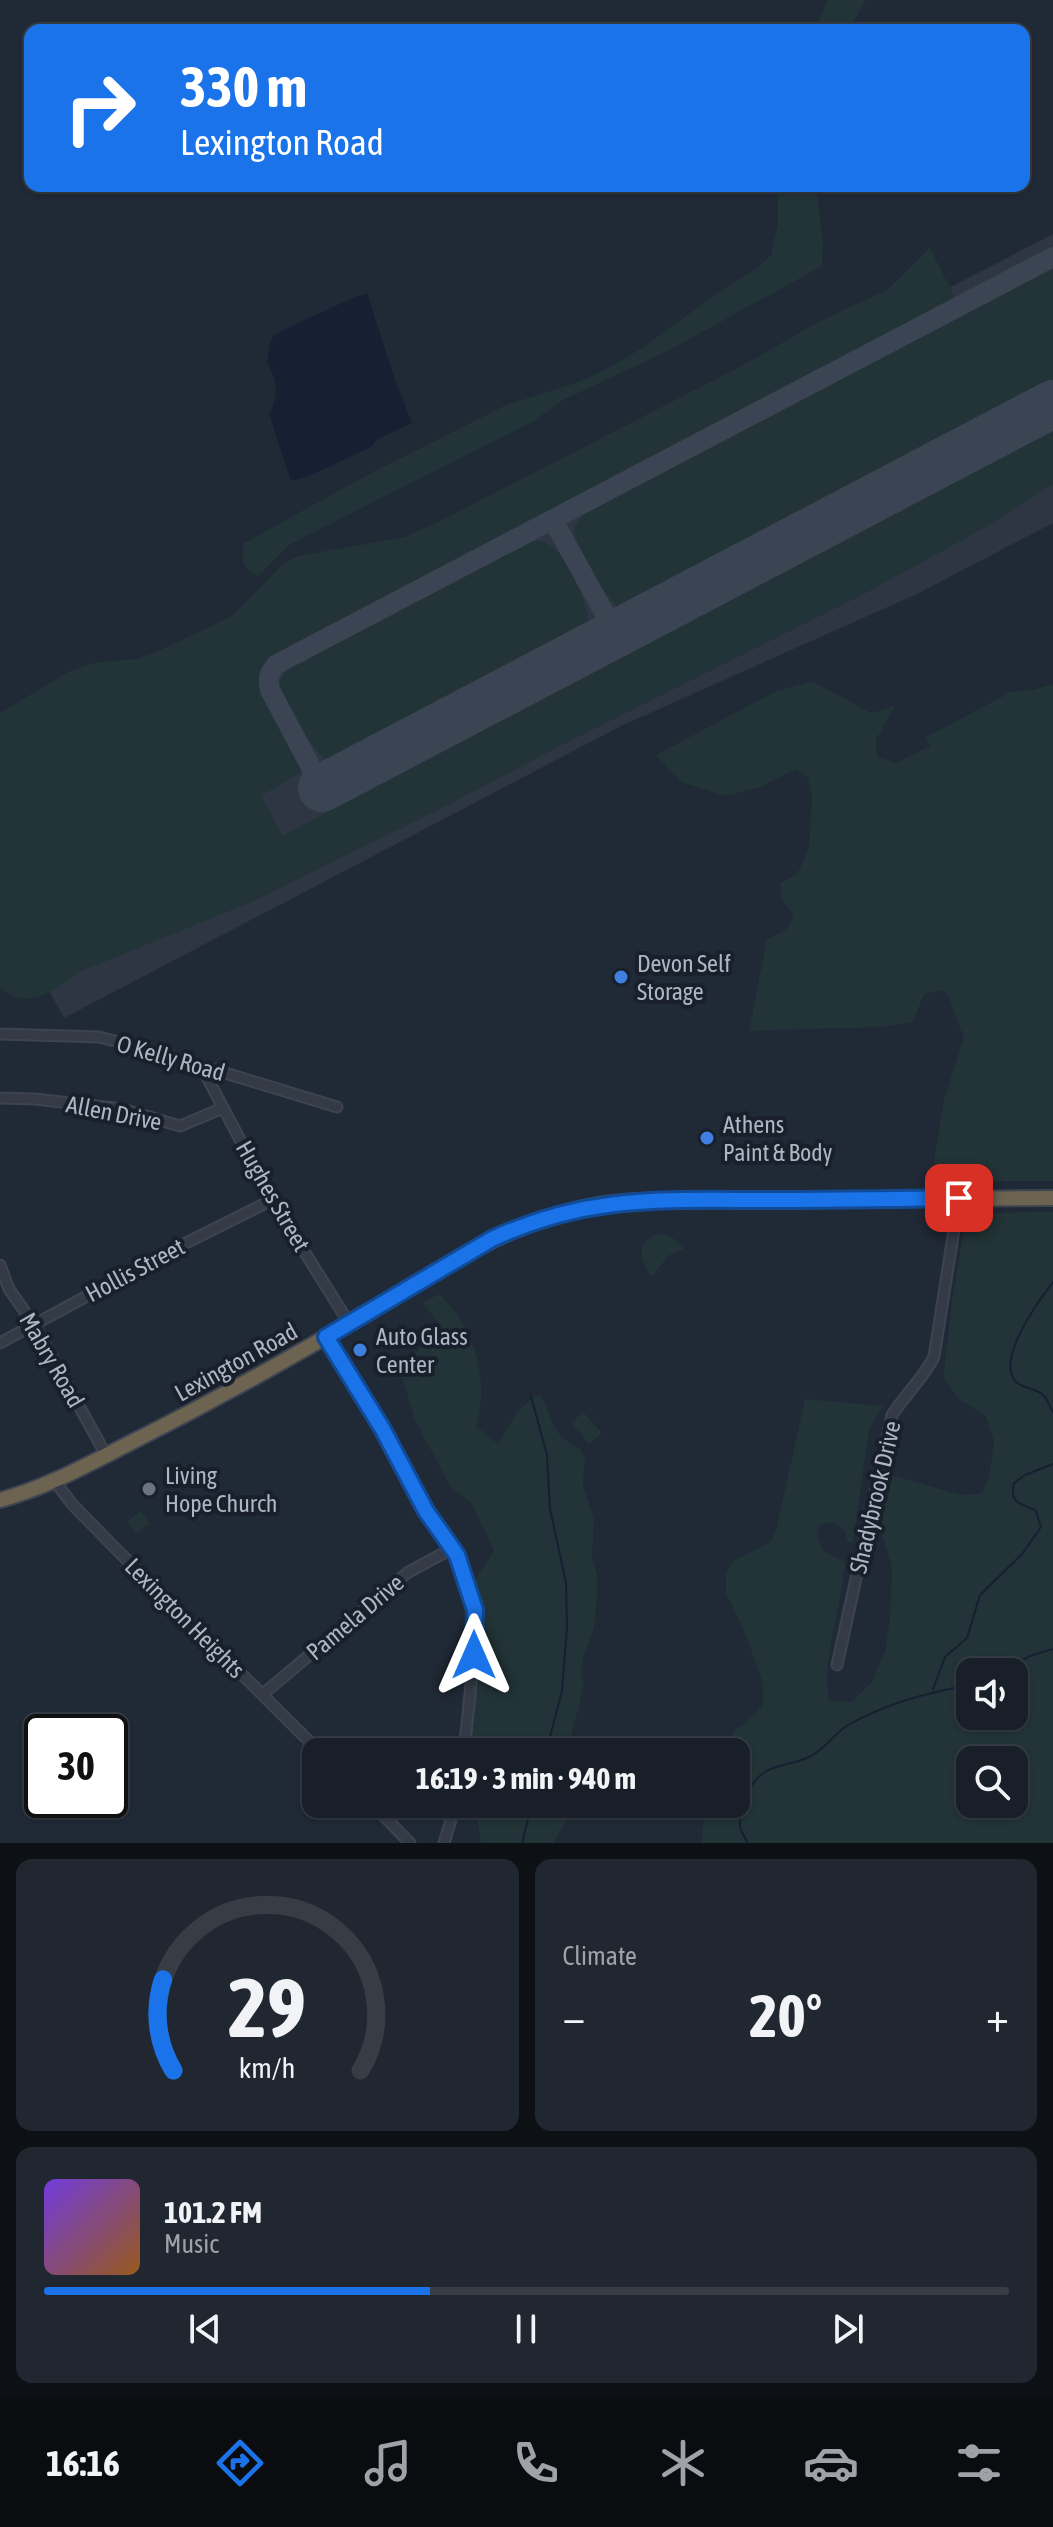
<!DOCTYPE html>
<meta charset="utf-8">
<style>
:root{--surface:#181f28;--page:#212730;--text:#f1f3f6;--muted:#9fa2a8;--line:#363d45;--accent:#1a73e8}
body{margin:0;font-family:"Asap Condensed",sans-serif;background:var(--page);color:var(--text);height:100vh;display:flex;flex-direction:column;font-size:30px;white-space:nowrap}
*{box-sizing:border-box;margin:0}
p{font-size:26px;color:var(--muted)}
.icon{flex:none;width:44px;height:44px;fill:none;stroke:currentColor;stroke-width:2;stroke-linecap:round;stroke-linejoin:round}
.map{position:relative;height:1843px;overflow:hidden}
.sheet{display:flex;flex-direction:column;gap:16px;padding:16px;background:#0d1116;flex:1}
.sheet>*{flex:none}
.hud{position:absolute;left:24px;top:24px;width:1006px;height:168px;border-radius:16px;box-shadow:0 2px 6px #0004,0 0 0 2px var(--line);background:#1a73e8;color:#fff;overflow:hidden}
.buttons{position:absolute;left:956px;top:1658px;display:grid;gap:16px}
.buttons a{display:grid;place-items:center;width:72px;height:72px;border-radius:16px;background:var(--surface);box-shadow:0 2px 6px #0004,0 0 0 2px var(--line);font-size:40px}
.speed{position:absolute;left:24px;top:1714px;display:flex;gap:16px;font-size:40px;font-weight:700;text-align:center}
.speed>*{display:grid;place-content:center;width:104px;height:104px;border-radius:50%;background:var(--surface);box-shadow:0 2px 6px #0004,0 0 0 2px var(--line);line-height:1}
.speed .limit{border:4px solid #111;border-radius:12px;background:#fff;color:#111}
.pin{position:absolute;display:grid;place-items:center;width:68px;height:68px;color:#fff;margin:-34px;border-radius:16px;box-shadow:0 4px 12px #0006}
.me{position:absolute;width:88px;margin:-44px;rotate:0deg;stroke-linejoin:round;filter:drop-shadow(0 0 6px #0008)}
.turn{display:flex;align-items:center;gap:28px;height:168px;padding:0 24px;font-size:36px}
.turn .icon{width:104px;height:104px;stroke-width:2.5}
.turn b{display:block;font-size:56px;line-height:68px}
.big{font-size:60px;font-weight:700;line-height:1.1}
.sheet .tile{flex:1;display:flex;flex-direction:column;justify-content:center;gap:12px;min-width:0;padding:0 28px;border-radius:16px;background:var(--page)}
.sheet .dial{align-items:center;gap:0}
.dial svg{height:208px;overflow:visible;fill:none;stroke:var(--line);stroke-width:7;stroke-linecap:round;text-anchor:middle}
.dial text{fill:var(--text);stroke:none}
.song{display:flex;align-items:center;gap:24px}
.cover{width:96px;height:96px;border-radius:12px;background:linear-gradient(135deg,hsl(260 70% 55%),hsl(30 70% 35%))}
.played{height:8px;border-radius:4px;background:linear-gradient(90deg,var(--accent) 40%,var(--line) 40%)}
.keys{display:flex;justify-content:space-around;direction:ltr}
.heat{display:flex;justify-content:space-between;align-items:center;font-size:44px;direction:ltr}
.sheet .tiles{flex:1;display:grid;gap:16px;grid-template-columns:1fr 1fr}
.tile:last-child{grid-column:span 2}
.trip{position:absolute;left:302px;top:1738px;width:448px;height:80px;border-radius:16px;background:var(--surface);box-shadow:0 2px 6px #0004,0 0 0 2px var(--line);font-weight:700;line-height:80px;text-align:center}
.menu{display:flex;height:128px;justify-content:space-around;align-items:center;background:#0a0c10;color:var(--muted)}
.menu .icon{width:56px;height:56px}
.menu .on{color:var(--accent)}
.menu b{font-size:36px;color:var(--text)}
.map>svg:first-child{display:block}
.airport{fill:#2e3643}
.green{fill:#223437;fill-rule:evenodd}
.water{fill:#152032}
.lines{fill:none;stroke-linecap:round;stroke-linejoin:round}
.stream{stroke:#152032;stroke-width:2}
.taxiway{stroke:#3b4452;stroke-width:20}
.runway{stroke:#3b4452;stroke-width:48}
.minor-casing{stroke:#3d4450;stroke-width:13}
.highway-casing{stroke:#3e4551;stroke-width:18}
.minor{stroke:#343b46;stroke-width:9}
.highway{stroke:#6c6351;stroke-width:14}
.route-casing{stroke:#114b97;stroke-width:20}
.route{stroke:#1a73e8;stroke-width:14}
.shop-dot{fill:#3f7fe0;stroke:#19202b;stroke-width:3}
.worship-dot{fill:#6b7280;stroke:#19202b;stroke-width:3}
.labels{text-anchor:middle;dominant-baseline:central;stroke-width:8;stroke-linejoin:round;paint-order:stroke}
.poi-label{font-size:24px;fill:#aeb5c3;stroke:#19202b;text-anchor:start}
.street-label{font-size:24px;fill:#aeb5c3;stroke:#19202b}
</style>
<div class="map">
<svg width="1053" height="1843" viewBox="0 0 1053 1843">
<rect width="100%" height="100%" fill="#202936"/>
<path class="airport" d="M1053 234V523L917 594 621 726 64 1018 0 900 218 676 339 605Z"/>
<path class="green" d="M828 0H866L849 30H815Z
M778 186H816L823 245 822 266 670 350 563 400 534 421 289 545 258 576C242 570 241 559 244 543L373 472 506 405 573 384 605 370 642 348 723 289 756 269 771 255 778 224Z
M930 248 955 298 271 657 259 675 261 689 304 770 261 796 283 836 326 813 324 807 1053 424V484L986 527 864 594 556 748 452 803 254 901 79 972C56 990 26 1013 0 987V713L70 671 94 663 135 659 152 654 232 616 283 564 298 556 405 537 440 521 749 362 824 319 887 290Z
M1053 268V386L626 610H620C603 591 572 552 575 526L586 511Z
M539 541C572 550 584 598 590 628L331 763C312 751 281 704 280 681L288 667 527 542Z
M812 681 871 713 895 706 876 740 877 757 896 763 930 746 926 737 1011 692 1032 690 1053 684V1181H931L944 1100 964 1036C955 1021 955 1005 944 990L924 994 913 1022 878 1027 749 1031 767 939 786 930 794 915 782 900 780 883 797 874 809 849 812 797 808 778 797 769 760 787 725 796 681 782 656 755 776 691Z
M1053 1212V1843H702L704 1804H736V1752H721L736 1729 747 1722 763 1705V1684L744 1630 726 1593V1573L734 1560 769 1543 776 1531 805 1399 883 1406 869 1430 853 1543 848 1542 844 1530 834 1522 820 1525 817 1534 822 1550 845 1562C842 1608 822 1655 829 1701L852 1702 872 1682 885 1651 890 1618 892 1567 875 1510 885 1473 961 1495 982 1493 989 1477 994 1442 986 1416 959 1399 943 1377 953 1294 967 1213ZM970 1672H1014V1716H970ZM970 1760H1014V1804H970Z
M658 1234 669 1235 685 1248 668 1256 652 1277C639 1260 635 1242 658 1234Z
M440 1294C449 1305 461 1317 466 1329 481 1359 486 1395 476 1426L498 1444 517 1412 535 1395 542 1396 554 1426 562 1438 580 1449 585 1459 583 1484 594 1521 592 1557 597 1576V1599L594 1628 584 1655 581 1673 584 1686 567 1752H471C473 1692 486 1642 474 1581L494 1551 472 1504 450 1486 415 1420 399 1367 437 1332 438 1323 422 1302Z
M583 1412 602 1433 589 1444 571 1423Z
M141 1511 150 1523 136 1533 127 1521Z
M475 1804H568L567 1820 553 1843H481Z"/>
<path class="water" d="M367 293 396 383 412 423 376 440 371 447 307 477 291 481 269 414C279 399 277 377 267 363 268 355 269 344 273 337 276 332 356 296 367 293Z"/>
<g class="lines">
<path class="stream" d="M1053 1282C1039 1300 995 1360 1016 1382 1024 1389 1037 1388 1044 1396 1048 1400 1050 1407 1053 1412
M531 1396 547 1455 550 1509 566 1583 567 1626 562 1691 546 1752
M1001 1672 1030 1656 1053 1649
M933 1689 945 1657 967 1638 980 1595 1022 1554 1041 1527 1036 1511C1022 1503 1009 1505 1014 1483L1025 1475 1053 1464
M522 1843 532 1804
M748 1843C745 1838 741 1832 740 1826 738 1809 750 1781 765 1772 778 1764 796 1764 811 1756 825 1749 834 1734 848 1725 885 1704 929 1692 970 1685"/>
<path class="taxiway" d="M553 520 616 634
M322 788 270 690C267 678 269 673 277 664L1053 257"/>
<path class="runway" d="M322 788 1053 404"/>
<g class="minor-casing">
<path id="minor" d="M0 1034 99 1037 143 1048 337 1107
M201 1066 272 1200 349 1323
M0 1098 35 1099 122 1109 180 1126 223 1108
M0 1265 9 1289 35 1326 106 1455
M326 1337 382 1428 426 1511 453 1548 469 1588 475 1610 474 1655 464 1752
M0 1343 176 1248 272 1200
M54 1480 72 1504 113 1546 320 1752
M837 1665 892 1415C906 1394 923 1378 934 1357L959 1198
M263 1694 407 1573 453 1548
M372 1804 410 1843
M444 1843 456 1804"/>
</g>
<g class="highway-casing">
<path id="highway" d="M0 1500C45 1488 87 1465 128 1444 208 1404 286 1361 363 1315 448 1264 531 1206 634 1201L1053 1198"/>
</g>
<use href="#minor" class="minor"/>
<use href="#highway" class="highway"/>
</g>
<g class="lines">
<g class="route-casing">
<path id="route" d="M474 1655 475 1610 457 1555 426 1511 382 1428 326 1337 492 1239C587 1195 661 1200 763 1200 828 1200 894 1199 959 1198"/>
</g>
<use href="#route" class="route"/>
</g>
<g class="shop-dot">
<circle cx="621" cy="977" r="8"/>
<circle cx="707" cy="1138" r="8"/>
<circle cx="360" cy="1350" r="8"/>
</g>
<circle class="worship-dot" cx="149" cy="1489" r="8"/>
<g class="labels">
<g class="poi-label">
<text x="637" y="963">Devon Self<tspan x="637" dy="28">Storage</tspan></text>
<text x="723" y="1124">Athens<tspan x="723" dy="28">Paint &amp; Body</tspan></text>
<text x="376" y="1336">Auto Glass<tspan x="376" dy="28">Center</tspan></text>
<text x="165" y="1475">Living<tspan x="165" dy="28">Hope Church</tspan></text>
</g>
<g class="street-label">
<text transform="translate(171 1058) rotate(16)">O Kelly Road</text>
<text transform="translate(114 1113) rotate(11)">Allen Drive</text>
<text transform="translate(273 1196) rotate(60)">Hughes Street</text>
<text transform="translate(135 1270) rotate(-28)">Hollis Street</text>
<text transform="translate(52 1360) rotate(60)">Mabry Road</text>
<text transform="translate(236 1362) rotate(-29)">Lexington Road</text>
<text transform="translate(875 1497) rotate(-77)">Shadybrook Drive</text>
<text transform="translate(355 1617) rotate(-40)">Pamela Drive</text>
<text transform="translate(185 1618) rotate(45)">Lexington Heights</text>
</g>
</g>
</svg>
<div class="buttons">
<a><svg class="icon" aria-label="sound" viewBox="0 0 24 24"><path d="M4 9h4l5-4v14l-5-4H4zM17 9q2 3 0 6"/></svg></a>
<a><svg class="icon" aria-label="search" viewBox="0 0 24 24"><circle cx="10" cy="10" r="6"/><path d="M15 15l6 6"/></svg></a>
</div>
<div class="speed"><div class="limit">30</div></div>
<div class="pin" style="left:959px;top:1198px;background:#d93025"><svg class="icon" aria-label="arrive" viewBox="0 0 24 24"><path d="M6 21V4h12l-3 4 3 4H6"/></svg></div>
<svg class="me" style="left:474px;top:1655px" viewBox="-20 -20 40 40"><path d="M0-17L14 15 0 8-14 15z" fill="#1a73e8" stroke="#fff" stroke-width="4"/></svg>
<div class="trip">16:19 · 3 min · 940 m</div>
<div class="hud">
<div class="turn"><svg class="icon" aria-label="right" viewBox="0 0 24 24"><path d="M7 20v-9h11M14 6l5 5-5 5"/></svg><div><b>330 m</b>Lexington Road</div></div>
</div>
</div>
<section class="sheet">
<div class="tiles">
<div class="tile dial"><svg viewBox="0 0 100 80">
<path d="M14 69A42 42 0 1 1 86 69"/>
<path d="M14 69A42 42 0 0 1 10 34" stroke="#1a73e8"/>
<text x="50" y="56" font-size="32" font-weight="700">29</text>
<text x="50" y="72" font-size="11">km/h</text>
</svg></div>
<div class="tile"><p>Climate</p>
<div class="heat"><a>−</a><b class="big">20°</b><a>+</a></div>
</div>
<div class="tile">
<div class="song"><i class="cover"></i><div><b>101.2 FM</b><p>Music</p></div></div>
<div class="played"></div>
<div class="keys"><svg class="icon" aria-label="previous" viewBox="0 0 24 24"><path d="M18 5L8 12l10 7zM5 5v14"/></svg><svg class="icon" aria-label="pause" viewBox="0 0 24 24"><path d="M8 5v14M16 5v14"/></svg><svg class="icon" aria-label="next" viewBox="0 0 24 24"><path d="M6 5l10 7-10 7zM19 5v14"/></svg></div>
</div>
</div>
</section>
<nav class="menu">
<b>16:16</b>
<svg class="icon on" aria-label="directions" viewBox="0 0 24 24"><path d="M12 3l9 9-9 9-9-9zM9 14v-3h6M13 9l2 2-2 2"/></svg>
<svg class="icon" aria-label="music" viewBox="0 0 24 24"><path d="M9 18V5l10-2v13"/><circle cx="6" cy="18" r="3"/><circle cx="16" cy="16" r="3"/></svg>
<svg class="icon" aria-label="phone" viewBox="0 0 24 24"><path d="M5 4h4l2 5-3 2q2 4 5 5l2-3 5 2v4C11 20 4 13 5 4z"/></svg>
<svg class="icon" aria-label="climate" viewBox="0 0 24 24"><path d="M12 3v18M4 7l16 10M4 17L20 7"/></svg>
<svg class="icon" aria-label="car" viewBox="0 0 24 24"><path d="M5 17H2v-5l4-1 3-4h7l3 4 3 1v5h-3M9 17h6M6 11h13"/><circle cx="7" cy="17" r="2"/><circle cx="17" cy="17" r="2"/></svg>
<svg class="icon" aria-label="filters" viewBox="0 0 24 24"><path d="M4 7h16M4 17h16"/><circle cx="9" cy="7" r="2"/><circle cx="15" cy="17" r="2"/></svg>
</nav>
